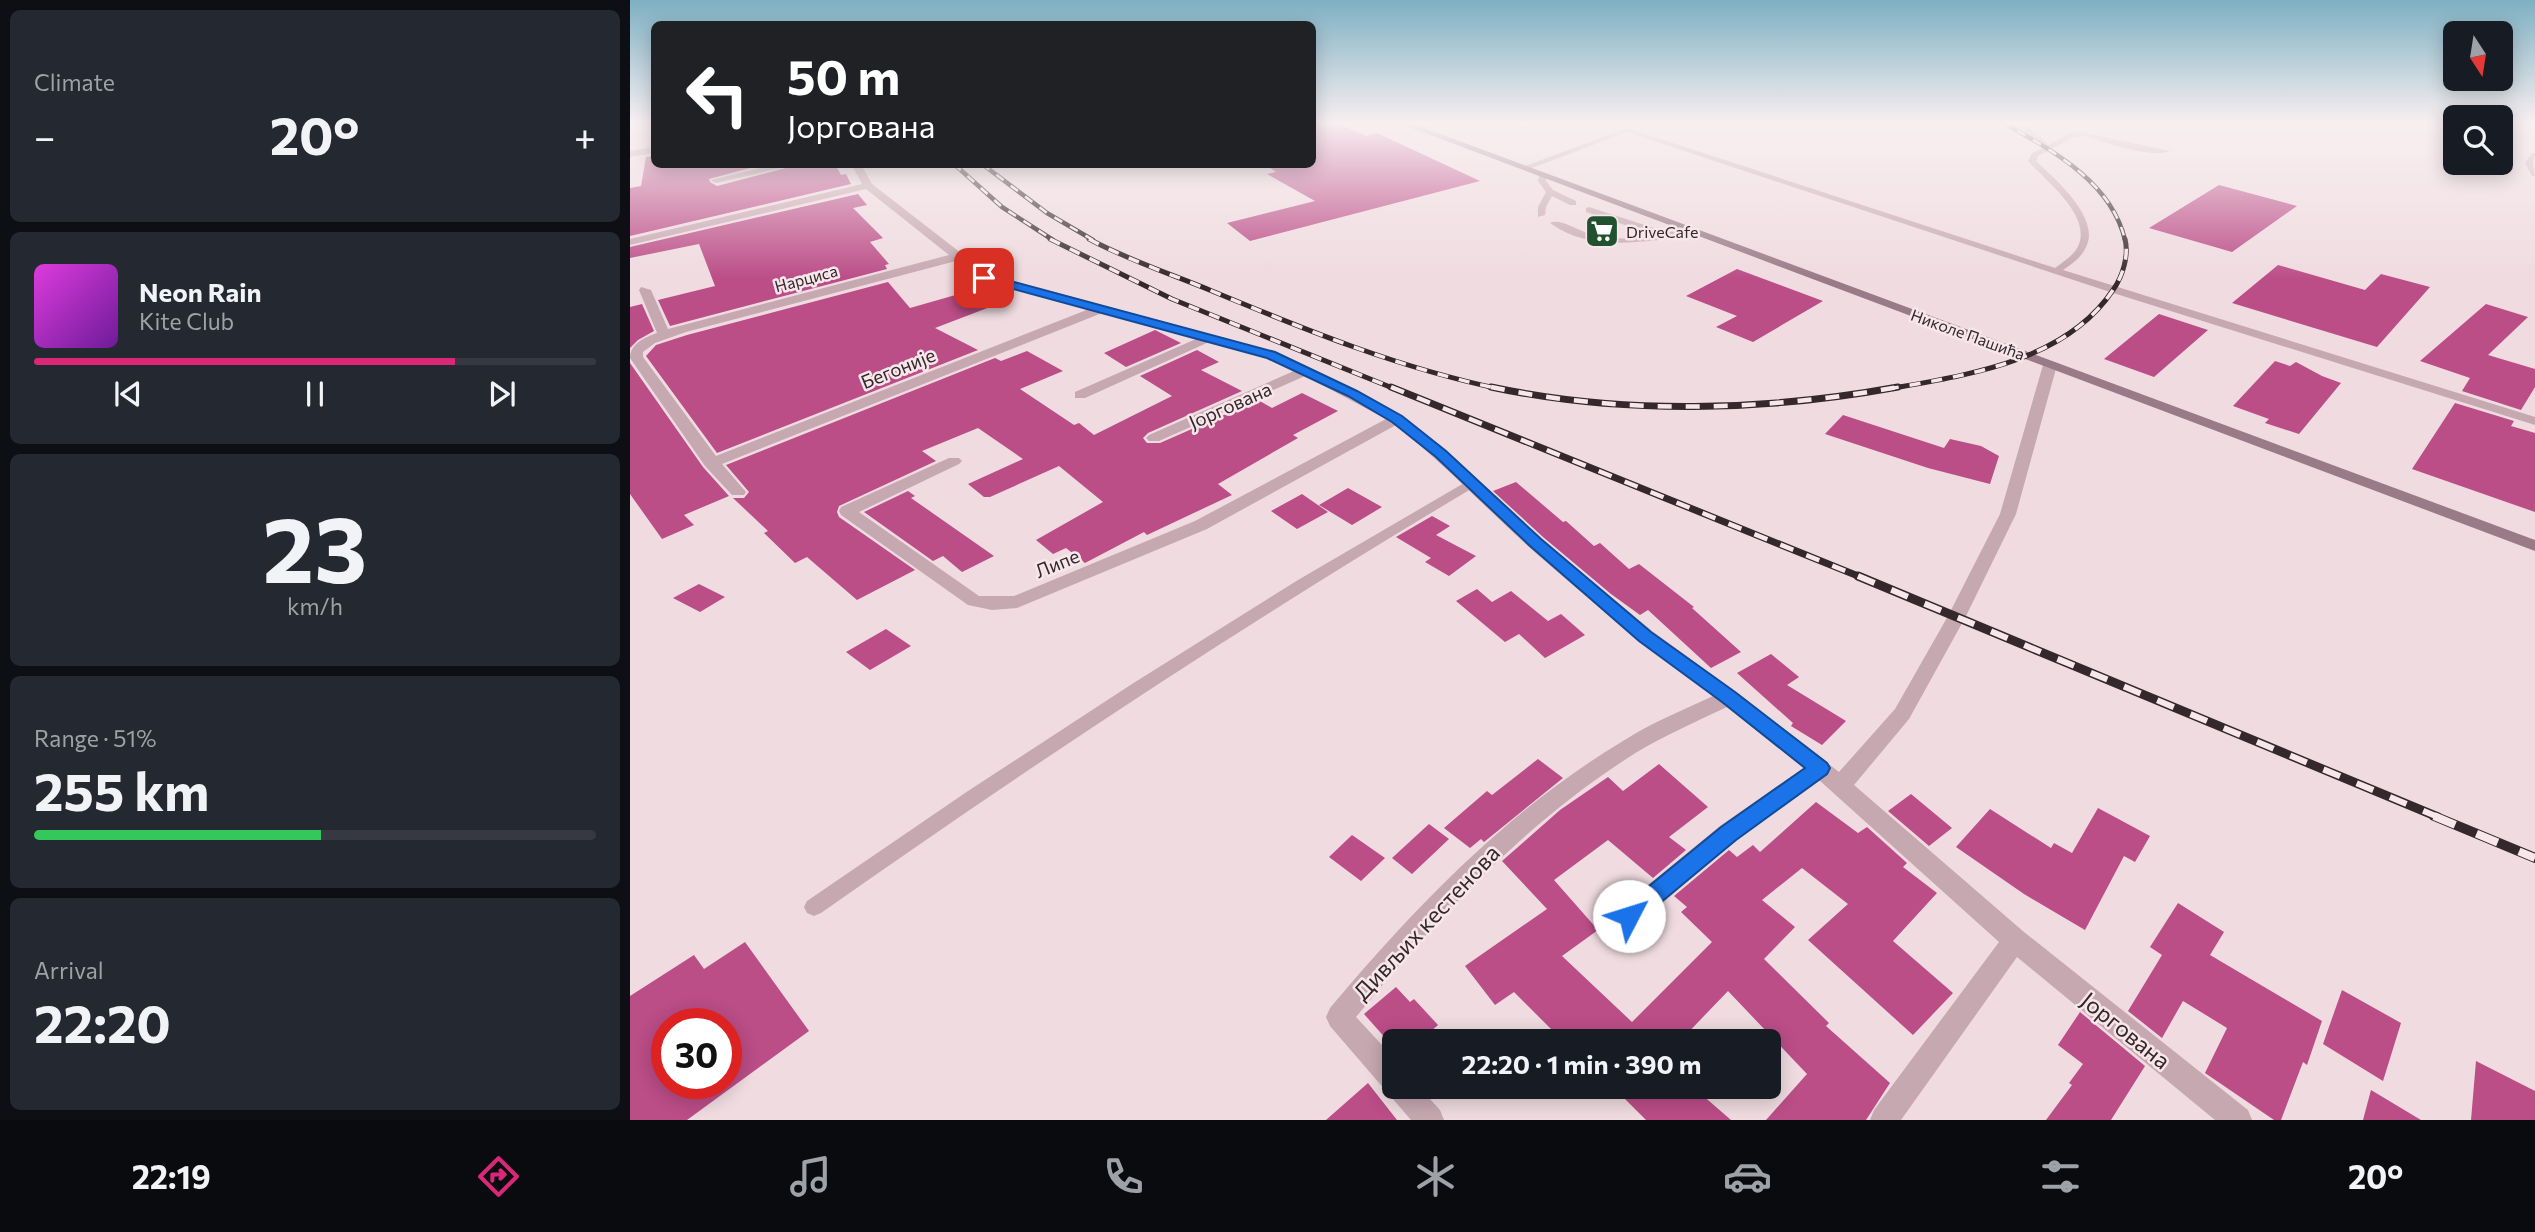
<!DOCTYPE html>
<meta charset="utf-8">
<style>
:root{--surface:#171b24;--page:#242831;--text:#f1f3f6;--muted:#9ea1a6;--line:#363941;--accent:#db2777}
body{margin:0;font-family:Commissioner,sans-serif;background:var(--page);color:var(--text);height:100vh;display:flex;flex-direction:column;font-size:26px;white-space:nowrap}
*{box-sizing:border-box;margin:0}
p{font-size:23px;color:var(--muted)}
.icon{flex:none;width:38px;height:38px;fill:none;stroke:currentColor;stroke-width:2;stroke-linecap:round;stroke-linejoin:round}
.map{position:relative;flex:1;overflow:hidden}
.panel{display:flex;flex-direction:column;gap:10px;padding:10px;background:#0d0f14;width:630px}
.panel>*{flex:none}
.banner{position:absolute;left:21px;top:21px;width:665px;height:147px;border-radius:10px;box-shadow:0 4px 18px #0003;background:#202124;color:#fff;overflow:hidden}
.needle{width:46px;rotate:168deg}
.buttons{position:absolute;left:1813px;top:21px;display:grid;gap:14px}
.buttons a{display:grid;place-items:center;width:70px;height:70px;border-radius:10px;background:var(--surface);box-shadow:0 4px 18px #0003;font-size:35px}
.speed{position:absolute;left:21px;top:1008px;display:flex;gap:14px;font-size:35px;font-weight:700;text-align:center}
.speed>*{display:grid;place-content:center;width:91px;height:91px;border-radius:50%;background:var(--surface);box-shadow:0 4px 18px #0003;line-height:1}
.speed .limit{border:10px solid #d22;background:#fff;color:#111}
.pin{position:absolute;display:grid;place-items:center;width:60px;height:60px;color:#fff;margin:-30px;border-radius:14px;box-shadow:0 4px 10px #0006}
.me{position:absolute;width:77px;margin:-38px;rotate:50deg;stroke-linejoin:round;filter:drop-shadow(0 0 5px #0008)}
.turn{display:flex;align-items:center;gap:24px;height:147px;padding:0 21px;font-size:32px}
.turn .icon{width:91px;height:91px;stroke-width:2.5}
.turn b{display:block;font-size:49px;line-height:60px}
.big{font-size:52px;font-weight:700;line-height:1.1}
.panel .card{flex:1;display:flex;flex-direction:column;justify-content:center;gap:10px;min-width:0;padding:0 24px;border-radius:10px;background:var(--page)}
.panel .dial{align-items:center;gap:0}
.dial b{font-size:91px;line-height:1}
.song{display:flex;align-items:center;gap:21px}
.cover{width:84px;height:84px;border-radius:10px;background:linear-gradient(135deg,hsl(300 70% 55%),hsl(280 70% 35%))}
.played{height:7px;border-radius:4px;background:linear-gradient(90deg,var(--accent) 75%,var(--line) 75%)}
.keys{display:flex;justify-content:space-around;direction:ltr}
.heat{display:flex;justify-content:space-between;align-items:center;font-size:38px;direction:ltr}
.charge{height:10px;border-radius:5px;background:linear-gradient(90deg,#34c759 51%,var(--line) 0)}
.trip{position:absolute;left:752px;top:1029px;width:399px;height:70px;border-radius:10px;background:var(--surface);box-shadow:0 4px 18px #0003;font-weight:700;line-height:70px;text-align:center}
.menu{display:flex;height:112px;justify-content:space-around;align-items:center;background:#090b0e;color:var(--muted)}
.menu .icon{width:49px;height:49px}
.menu .current{color:var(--accent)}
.menu b{font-size:32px;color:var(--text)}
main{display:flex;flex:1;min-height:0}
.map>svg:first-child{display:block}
.building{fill:#bb4d87;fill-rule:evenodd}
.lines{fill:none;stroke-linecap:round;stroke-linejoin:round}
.service{fill:#c6a8b1;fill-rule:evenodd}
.minor{fill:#c6a8b1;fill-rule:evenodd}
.secondary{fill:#997a87;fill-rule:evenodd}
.rail-far4-casing{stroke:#34282d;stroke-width:4.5}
.rail-far3-casing{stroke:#34282d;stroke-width:5}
.rail-far2-casing{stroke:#34282d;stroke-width:7}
.rail-far1-casing{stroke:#34282d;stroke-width:9}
.rail-casing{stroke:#34282d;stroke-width:10}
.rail-far4{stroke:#f7e7eb;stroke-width:2.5;stroke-dasharray:9;stroke-linecap:butt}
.rail-far3{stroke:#f7e7eb;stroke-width:3.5;stroke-dasharray:11;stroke-linecap:butt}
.rail-far2{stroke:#f7e7eb;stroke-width:4.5;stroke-dasharray:14;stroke-linecap:butt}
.rail-far1{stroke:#f7e7eb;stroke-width:6;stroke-dasharray:18;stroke-linecap:butt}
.rail{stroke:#f7e7eb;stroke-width:8;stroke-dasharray:23;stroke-linecap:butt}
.route{fill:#1a73e8;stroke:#114b97;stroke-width:2}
.labels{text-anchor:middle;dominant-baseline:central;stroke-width:5;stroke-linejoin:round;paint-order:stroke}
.far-poi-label{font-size:16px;fill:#34282d;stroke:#f7e7eb;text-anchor:start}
.far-street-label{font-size:16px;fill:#34282d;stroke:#f7e7eb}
.street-label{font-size:19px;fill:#34282d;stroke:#f7e7eb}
.near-street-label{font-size:23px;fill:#34282d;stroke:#f7e7eb}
</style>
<main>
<section class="panel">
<div class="card"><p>Climate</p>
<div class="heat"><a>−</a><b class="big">20°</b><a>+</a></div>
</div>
<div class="card">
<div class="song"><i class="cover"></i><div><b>Neon Rain</b><p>Kite Club</p></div></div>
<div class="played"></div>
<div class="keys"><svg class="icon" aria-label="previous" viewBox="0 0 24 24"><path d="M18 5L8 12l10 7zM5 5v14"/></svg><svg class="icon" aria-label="pause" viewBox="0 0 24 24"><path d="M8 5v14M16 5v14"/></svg><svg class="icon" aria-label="next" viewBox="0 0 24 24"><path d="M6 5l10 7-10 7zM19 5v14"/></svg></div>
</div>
<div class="card dial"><b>23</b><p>km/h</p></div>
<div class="card"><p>Range · 51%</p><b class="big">255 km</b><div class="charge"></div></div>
<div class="card"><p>Arrival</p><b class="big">22:20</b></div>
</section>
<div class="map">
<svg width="1905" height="1120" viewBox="0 0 1905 1120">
<rect width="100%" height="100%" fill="#efdbe0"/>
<path class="building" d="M682 122H705L736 136 747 133 850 181 620 241 597 223 685 201 637 174 646 172 635 164H682Z
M24 156V164H135L79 179 80 182 87 186 171 164H205L211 175 216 174 221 184 0 236V188L11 186 16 157Z
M1589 185 1667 206 1602 252 1519 228Z
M228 194 237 205 223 208 253 238 240 242 259 264 255 265 257 269 40 326 28 300 85 286 69 244 0 258V247Z
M1648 265 1735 290 1751 274 1800 287 1747 347 1602 303Z
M1107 269 1193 301 1123 342 1086 327 1107 316 1056 296Z
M258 282 280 308 343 290 360 307 305 328 348 350 87 453 16 356 26 345 57 335Z
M12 304 24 331 8 340 0 348V307Z
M1856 304 1898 317 1858 355 1905 369V387L1891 410 1832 391 1840 378 1790 361Z
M1529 314 1578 330 1524 377 1474 359Z
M525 330 551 343 496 367 474 353Z
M567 350 589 362 571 370 612 391 518 433 513 438 517 443H530L628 400 642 408 672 393 708 411 663 435 668 438 588 484 602 495 517 535 514 532 455 563 436 548 423 554 406 540 473 502 429 466 360 497H354L338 484 393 459 348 428 292 451 306 461 209 506 207 512 209 517 285 570 227 600 177 557 165 563 134 533 138 531 103 498H114L119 492 96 465 365 358 371 361 397 351 433 371 390 389 444 425 449 423 464 435 542 396 510 376Z
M1645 361 1660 366 1666 362 1692 376 1711 383 1669 434 1635 423 1639 419 1603 406Z
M0 363 73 467 99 496 54 515 64 525 32 539 0 494Z
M1825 403 1884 421 1881 426 1905 433V512L1782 469Z
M1213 415 1314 448 1320 439 1351 446 1369 456 1360 484 1298 468 1195 434Z
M886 482 933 522 936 521 964 546 970 543 999 569 1009 564 1064 607 1062 608 1111 652 1081 668 1018 610 1010 615 981 594 913 537 863 491Z
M718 488 752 507 722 525 689 505Z
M278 491 285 496 281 498 364 556 332 572 313 556 303 561 234 512Z
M672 494 698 512 667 529 641 511Z
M802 516 820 526 806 535 846 556 819 576 795 562 801 558 766 537Z
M69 584 95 597 70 612 43 598Z
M847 589 862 602 881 591 918 621 931 614 955 635 915 658 889 634 875 642 826 601Z
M256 629 281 646 240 670 216 652Z
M1141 654 1169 677 1157 685 1216 721 1192 745 1161 726 1163 723 1107 673Z
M908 759 933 778 854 842 851 839 840 848 814 828 857 791 862 795Z
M1029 764 1078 807 1039 837 1056 850 1023 878 978 840 924 880 968 930 932 956 1002 1022 1082 942 1051 912 1057 907 1044 896 1099 850 1107 857 1123 845 1130 852 1186 802 1228 833 1237 827 1277 863 1273 867 1307 893 1263 941 1323 993 1283 1035 1178 940 1218 904 1172 868 1132 900 1165 927 1134 959 1199 1023 1196 1026 1260 1083 1236 1120H1136L1177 1074 1098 991 1050 1041H933L884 992 865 1005 835 966 917 909 872 861 930 810 978 777 993 791Z
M1281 794 1322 828 1299 846 1258 811Z
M1468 808 1520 836 1505 862 1494 856 1455 930 1394 894 1326 847 1360 809 1421 848 1424 843 1442 853Z
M799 824 819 839 782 874 762 858Z
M722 835 755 858 731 881 699 857Z
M1548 903 1594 932 1580 955 1692 1021 1677 1065 1673 1062 1651 1120H1644L1575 1073 1597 1028 1553 1001 1532 1038 1498 1011 1532 955 1520 947Z
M115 942 179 1031 57 1120H0V996L64 955 74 969ZM37 1024H96V1083H37Z
M766 987 780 1002 784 999 808 1025 790 1041H758L734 1014Z
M1712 990 1771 1023 1753 1081 1693 1044Z
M1450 1012 1515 1066 1481 1120H1416L1442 1085 1439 1083 1453 1064 1428 1045Z
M1846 1061 1905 1091V1120H1841Z
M738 1083 767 1120H696Z
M983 1087H1063L1101 1120H1016Z
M1741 1090 1791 1120H1733Z"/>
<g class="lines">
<path class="service" d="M805 122H816L789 131 785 129Z
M1387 122H1394L1419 145 1439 133 1452 132 1540 151C1522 159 1472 141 1452 136L1444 137 1408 156 1406 161C1425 179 1471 218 1456 247 1451 258 1442 264 1433 270L1905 417V425L1480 292 997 132 897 170 890 168 997 128 1425 268C1434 261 1445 255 1449 244 1460 214 1416 181 1398 161L1402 153 1413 148Z
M1902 153H1905L1903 163 1905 176H1902L1895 163Z
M913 174 917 176 916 181 923 190 946 201V205H940L922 196 916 207 915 215 908 217V207L916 192 908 181 909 176Z
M959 207 1036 232 1068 230 1072 233 1068 236C1018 239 964 255 920 223 929 218 946 229 957 233 979 240 1002 240 1025 235L956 212V208Z
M841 479 847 483 846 486C621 620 404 763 191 913L184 916 177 913 174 907 177 901 338 791 502 684 668 580Z"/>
<path class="minor" d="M24 147V153L0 157V151Z
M148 164H169L86 183 81 180Z
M221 164H231L242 184 358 274 646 352 728 391 772 416 816 451 911 539 1022 631 1106 692 1209 772 1265 709 1318 616 1370 514 1413 365 1415 362H1425L1427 365 1386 514 1336 616 1279 719 1224 785 1394 932 1618 1110 1622 1120H1585L1387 957 1271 1120H1240L1244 1110 1369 942 1189 780 1106 840 1008 924 999 927 990 924 987 916 990 908 1090 826 1174 768 1097 707C1067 721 1036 735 1007 752 897 821 808 916 726 1017L765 1059V1087H789L810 1110 814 1120H781L700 1026 696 1017 700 1008C786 906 878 810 993 741 1021 723 1053 710 1083 696 1020 649 959 600 900 548 855 507 814 464 766 425L577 529 387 608 362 610 338 605 211 515 209 511 211 507 319 458H329L332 461 329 464 229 512 349 596H384L565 521 756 419 675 376 529 441H519L516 438 519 435 664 371 636 358 579 342 455 398H445V392L566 339 472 313 92 464 116 492 114 495H102L75 466 0 358C0 344 15 337 27 333L9 290 11 287 21 290 38 329 319 255 236 189 0 245V239L232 184ZM326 261 350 280 459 309 86 456 13 357V352L25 343 56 332Z"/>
<path class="secondary" d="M766 122H778L1905 540V551Z"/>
<g class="rail-far4-casing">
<path id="rail-far4" d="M1372 122C1421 150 1481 181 1495 240
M324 164 372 207 423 240
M352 164 417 213 463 240"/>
</g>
<g class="rail-far3-casing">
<path id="rail-far3" d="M420 239 542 299 765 389
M459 239C498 260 541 274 582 291 676 330 769 368 870 389
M1258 389C1337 375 1435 362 1483 290 1493 276 1499 255 1495 239"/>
</g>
<g class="rail-far2-casing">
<path id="rail-far2" d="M761 387 1233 578
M861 387C993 415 1136 411 1268 387"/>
</g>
<g class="rail-far1-casing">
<path id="rail-far1" d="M1228 576 1808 817"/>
</g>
<g class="rail-casing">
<path id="rail" d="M1804 816 1905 858"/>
</g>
<use href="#rail-far4" class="rail-far4"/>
<use href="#rail-far3" class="rail-far3"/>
<use href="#rail-far2" class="rail-far2"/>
<use href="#rail-far1" class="rail-far1"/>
<use href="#rail" class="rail"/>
</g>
<linearGradient id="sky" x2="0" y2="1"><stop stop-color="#7db0c2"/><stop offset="0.44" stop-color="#f8eff1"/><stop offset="1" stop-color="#f8eff1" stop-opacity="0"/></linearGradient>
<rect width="1905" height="279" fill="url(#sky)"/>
<path class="route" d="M354 274 645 352 727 391 772 416 816 451 911 539 1021 632 1105 692 1197 763 1200 768 1197 774 1106 840 1006 923 999 926 991 923 987 916 991 909 1091 827 1175 768 1092 702 1009 641 900 546 806 457 762 422 718 396 637 358 350 280V275Z"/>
<defs>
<g id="supermarket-square" transform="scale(1.75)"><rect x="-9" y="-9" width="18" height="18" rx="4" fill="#21512f" stroke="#f7e7eb"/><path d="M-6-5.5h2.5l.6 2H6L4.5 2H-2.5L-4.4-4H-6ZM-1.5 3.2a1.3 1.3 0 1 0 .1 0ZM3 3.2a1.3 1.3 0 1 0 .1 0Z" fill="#fff"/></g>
</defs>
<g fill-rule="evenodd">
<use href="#supermarket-square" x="972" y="231"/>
</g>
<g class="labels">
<g class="far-poi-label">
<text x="996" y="231">DriveCafe</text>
</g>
<g class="far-street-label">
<text transform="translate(176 278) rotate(-15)">Нарциса</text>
<text transform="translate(1338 334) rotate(20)">Николе Пашића</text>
</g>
<g class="street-label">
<text transform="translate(268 368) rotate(-22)">Бегоније</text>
<text transform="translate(600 405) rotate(-24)">Јоргована</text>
<text transform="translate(427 563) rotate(-22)">Липе</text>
</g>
<g class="near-street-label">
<text transform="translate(796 922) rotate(-47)">Дивљих кестенова</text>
<text transform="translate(1496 1030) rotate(39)">Јоргована</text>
</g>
</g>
</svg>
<div class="buttons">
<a><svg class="needle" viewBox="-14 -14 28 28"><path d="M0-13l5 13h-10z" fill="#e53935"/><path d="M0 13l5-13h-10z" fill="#9ea1a6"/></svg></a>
<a><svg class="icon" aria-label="search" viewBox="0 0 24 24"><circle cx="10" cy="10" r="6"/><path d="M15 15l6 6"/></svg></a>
</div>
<div class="speed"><div class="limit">30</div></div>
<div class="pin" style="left:354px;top:278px;background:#d93025"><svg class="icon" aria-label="arrive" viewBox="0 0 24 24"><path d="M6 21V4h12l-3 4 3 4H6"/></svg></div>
<svg class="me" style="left:999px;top:916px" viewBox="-20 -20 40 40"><circle r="19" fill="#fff"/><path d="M0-13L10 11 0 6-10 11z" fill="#1a73e8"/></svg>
<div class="trip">22:20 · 1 min · 390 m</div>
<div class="banner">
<div class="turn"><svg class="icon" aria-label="left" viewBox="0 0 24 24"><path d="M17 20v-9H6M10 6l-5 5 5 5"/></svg><div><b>50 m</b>Јоргована</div></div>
</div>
</div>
</main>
<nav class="menu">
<b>22:19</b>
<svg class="icon current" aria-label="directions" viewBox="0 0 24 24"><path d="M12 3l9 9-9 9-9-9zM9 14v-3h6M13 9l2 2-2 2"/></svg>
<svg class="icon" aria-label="music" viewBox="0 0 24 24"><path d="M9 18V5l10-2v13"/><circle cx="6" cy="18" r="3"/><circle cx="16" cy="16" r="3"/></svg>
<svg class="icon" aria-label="phone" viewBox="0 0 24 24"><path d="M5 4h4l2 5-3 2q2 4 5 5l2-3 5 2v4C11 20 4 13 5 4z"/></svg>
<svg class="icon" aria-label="climate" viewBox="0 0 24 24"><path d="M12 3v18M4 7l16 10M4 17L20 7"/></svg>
<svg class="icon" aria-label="car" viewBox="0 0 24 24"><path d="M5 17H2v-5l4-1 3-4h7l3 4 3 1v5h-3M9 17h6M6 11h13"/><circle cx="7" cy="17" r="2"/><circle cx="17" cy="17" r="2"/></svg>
<svg class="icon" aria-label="filters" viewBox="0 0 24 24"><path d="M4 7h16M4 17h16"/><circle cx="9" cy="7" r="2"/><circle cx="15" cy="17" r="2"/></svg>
<b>20°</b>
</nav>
